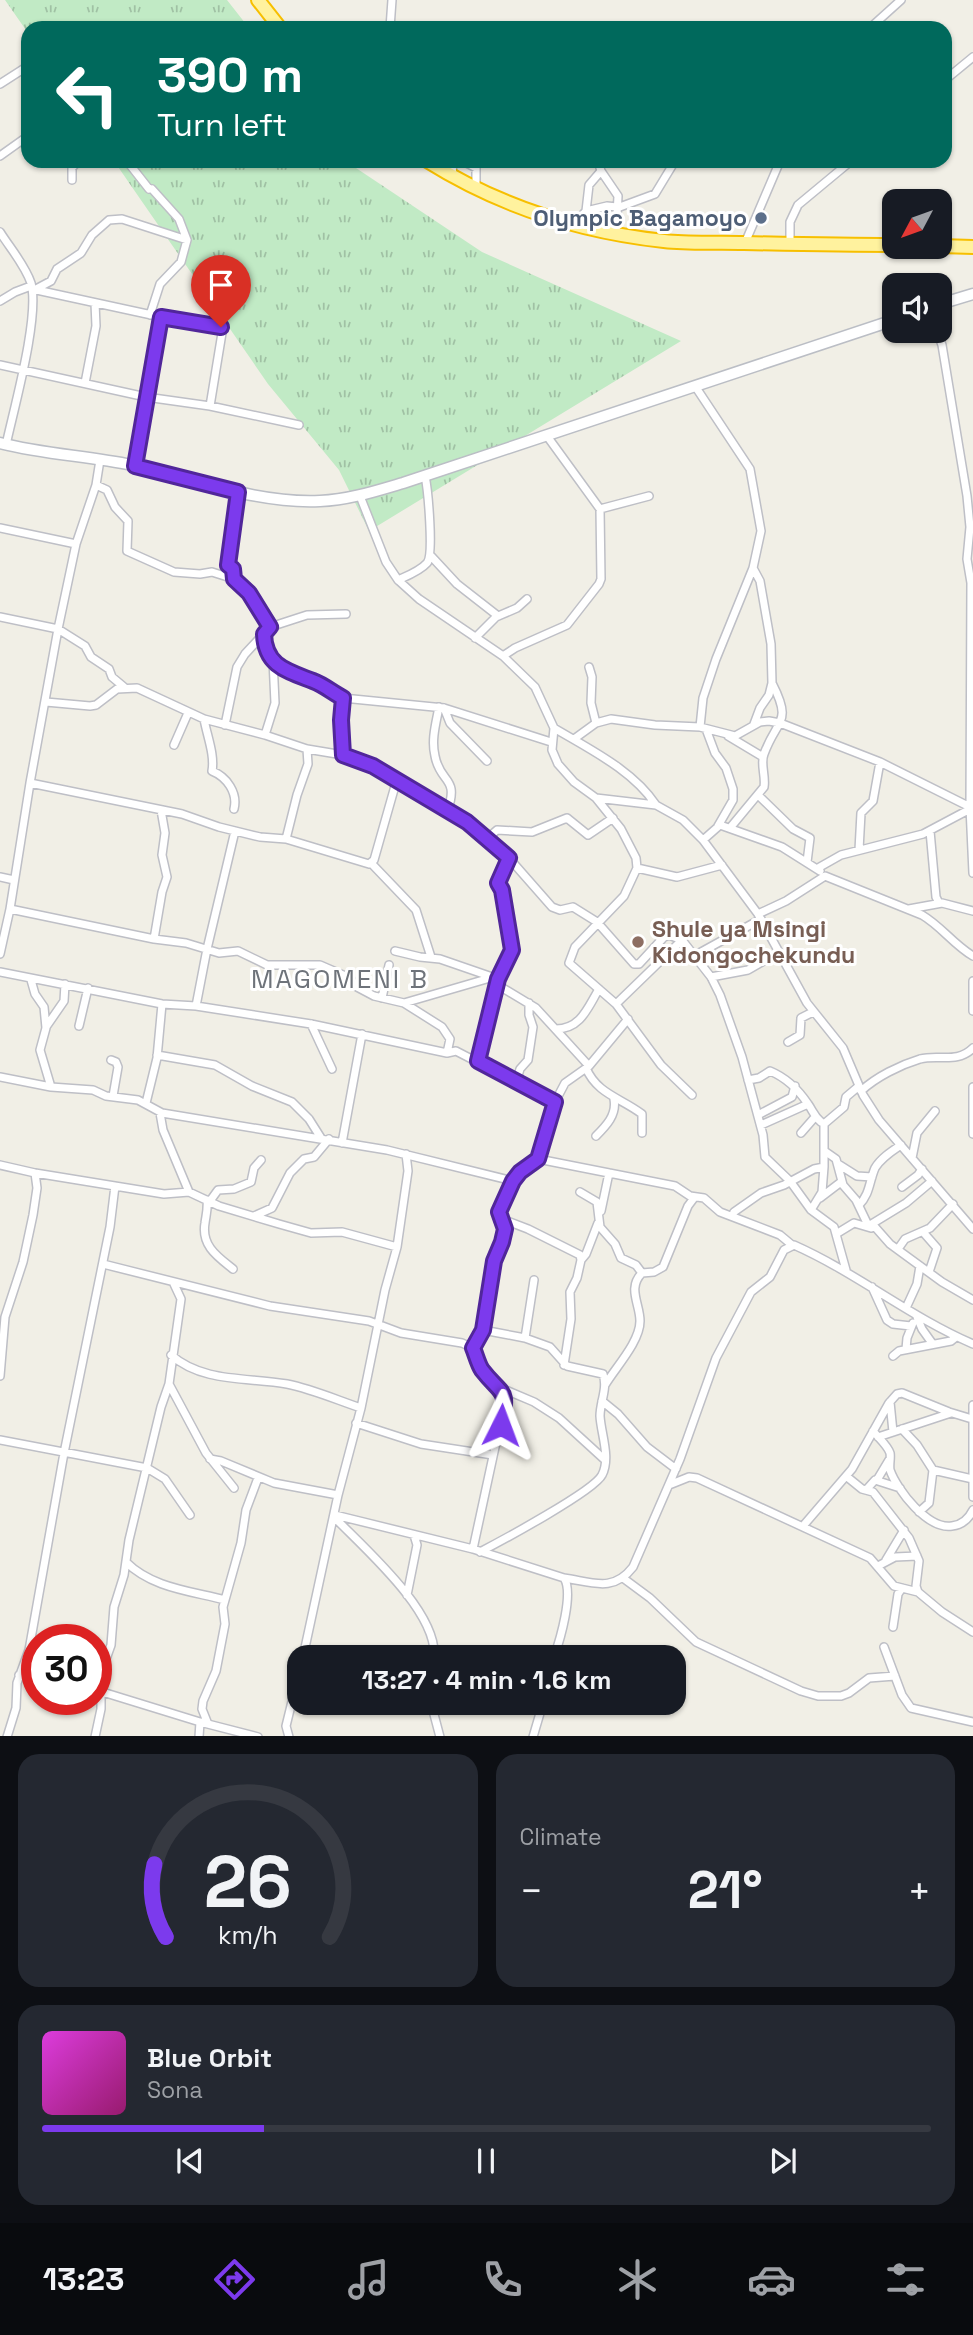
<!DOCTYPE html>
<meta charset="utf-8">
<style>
:root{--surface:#171b24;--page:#242831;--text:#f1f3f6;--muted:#9ea1a6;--line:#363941;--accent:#7c3aed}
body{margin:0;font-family:"Space Grotesk",sans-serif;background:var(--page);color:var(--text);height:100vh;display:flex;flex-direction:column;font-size:26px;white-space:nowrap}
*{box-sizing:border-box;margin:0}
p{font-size:23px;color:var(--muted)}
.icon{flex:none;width:38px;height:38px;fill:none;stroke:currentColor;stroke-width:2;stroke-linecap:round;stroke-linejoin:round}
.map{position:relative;height:1736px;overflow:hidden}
.sheet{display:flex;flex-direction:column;gap:18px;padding:18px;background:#0d0f14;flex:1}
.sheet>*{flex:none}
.hud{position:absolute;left:21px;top:21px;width:931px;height:147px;border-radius:21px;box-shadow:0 2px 5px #0004;background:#00695c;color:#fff;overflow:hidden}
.needle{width:46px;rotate:229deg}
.buttons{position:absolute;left:882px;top:189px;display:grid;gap:14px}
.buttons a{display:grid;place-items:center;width:70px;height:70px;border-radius:14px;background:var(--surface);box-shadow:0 2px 5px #0004;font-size:35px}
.speed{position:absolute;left:21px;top:1624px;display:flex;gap:14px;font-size:35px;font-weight:700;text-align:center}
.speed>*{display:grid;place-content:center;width:91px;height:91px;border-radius:50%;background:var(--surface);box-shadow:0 2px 5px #0004;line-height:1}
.speed .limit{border:10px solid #d22;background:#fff;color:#111}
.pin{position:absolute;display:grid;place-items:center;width:60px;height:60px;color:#fff;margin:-72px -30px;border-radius:50% 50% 50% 0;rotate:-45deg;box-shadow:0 0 7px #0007}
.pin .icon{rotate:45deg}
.me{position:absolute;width:77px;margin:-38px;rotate:3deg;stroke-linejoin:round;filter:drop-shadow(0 0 5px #0008)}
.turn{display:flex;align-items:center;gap:24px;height:147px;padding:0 21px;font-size:32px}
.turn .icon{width:91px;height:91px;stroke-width:2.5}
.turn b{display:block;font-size:49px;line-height:60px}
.big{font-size:52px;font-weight:600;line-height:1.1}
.sheet .tile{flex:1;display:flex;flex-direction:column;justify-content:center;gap:10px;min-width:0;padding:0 24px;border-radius:21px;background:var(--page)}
.sheet .dial{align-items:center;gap:0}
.dial svg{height:182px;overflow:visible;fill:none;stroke:var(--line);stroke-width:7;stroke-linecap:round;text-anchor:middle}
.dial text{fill:var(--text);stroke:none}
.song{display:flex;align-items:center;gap:21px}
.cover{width:84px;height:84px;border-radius:10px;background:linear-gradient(135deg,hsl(300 70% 55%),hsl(320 70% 35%))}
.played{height:7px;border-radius:4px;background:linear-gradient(90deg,var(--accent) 25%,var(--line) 25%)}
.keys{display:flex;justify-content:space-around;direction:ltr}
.heat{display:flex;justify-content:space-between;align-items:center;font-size:38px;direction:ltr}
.sheet .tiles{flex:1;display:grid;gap:18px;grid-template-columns:1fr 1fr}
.tile:last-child{grid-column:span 2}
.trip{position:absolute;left:287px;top:1645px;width:399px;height:70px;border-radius:21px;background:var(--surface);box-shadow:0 2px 5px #0004;font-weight:600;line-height:70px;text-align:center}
.tabs{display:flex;height:112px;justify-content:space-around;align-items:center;background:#090b0e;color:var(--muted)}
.tabs .icon{width:49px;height:49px}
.tabs .active{color:var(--accent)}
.tabs b{font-size:32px;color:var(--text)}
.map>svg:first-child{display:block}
.grass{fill:url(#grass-tufts)}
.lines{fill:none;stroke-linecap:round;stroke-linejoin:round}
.minor-casing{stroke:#bebfc6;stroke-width:10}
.secondary-casing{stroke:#bbbec5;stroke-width:13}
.trunk-casing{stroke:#f7bf00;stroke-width:16}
.minor{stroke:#fff;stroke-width:7}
.secondary{stroke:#fff;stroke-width:10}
.trunk{stroke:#fff29e;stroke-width:12}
.route-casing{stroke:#51269a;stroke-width:18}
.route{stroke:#7c3aed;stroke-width:12}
.service-dot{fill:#5c6f8a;stroke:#fff;stroke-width:2.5}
.education-dot{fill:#8d6e63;stroke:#fff;stroke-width:2.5}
.labels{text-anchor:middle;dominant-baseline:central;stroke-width:6;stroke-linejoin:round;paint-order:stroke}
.service-label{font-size:23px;font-weight:bold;fill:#4e5e75;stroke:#fff;text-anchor:end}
.education-label{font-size:23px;font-weight:bold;fill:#785e54;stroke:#fff;text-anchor:start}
.quarter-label{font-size:26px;letter-spacing:2px;fill:#6e737a;stroke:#fff}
</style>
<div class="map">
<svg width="973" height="1737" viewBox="0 0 973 1737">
<defs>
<pattern id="grass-tufts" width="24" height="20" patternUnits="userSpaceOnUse" patternTransform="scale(1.75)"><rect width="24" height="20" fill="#c1eac5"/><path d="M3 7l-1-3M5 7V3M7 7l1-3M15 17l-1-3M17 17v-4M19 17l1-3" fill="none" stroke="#a0c1a4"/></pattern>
</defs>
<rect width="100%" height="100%" fill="#f1efe6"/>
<path class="grass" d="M5 0H227L249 28H28V33Z
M114 161H349L353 166 482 252 681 341 369 531 339 470 268 384Z"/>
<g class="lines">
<g class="minor-casing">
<path id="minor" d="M390 28 392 0
M870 28 901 0
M945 80 973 57
M0 84 28 66
M0 156 28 136
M127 161 149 189
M463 161 476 168V188
M598 161 601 171 618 196 616 234
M452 176 453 161
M72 180V168L78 161
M617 208 655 194 675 161
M586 211 607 206 617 207
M574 224 586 211 589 185 601 171
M0 232C10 248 25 265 31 283 40 316 14 408 6 445
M745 243 780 161
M790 244V222L798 205 851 161
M32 289 161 317 223 327 210 406
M36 289 51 281 57 269 81 253 92 235 109 220 122 219 187 240
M0 301 15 292 31 286
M150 315 160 284 181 262 187 240 179 219 152 189
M937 331 942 345 967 496 970 527 967 559 971 583 970 807 973 873
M0 365 146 397 210 406 299 425
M85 383 96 326 95 303
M695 386 750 469 761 531 753 568 716 659 703 698 700 727
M547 436 600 509 649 496
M135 466 161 317
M96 485 107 490 115 507 128 521 127 551 174 572 200 574 212 572 234 579 249 593 270 627
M360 496 386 562 398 580 419 599 503 656 535 687 554 728 552 750 558 764 574 782 596 798 656 805 683 820 703 840 758 914 807 1003 843 1048 863 1095 879 1120 973 1229
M0 528 76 544
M431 556 457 584 498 616
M753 568 760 581 771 644 772 683 769 695 760 708 754 724
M234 579 233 569 228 563 238 492
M398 580C407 576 420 571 427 563 434 555 428 490 425 476
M0 617 58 629 85 646 91 657 109 669 112 677 124 687
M264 634 266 650 281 667 287 672 315 682 343 698 444 708 551 742
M475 638 496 617 517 608 527 599
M503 656 515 648 567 625 599 584 601 579 600 509
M589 667 592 677 591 703 596 723
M343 698 341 720 343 755
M46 702 90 706 96 705 117 689 137 688 204 719 265 735 307 749 343 755 373 766 467 822 488 838 509 858 552 907 560 910 573 907 597 922 634 964H639L664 937 669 935 682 940 711 977 720 995 742 1057 763 1135 765 1157 790 1181 811 1210 834 1227 846 1270
M439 707C436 723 431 740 435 756 440 784 460 776 447 812
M444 708 450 723 487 761
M204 719C207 736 215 755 212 771 227 777 238 793 234 809
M225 725 237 667 245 654 270 627 307 615 346 614
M554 728C589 749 633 770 656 805
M706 729 715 753 726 768 733 789V800L718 826
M265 735 275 703 273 660
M728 736 763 757
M574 739 596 723 611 719 655 725 700 727 735 736 760 722 769 721 780 723 880 762 970 807
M174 745 188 713
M30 783 182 814 219 827 260 837 286 839 369 864 374 860 397 779
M758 795 793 829 810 838 807 862
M596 798 621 829 636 858 637 868 624 896 575 947 569 963 616 1004 661 1065 692 1095
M730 828 764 787C766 776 760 764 764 754 777 718 793 724 772 683
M930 831 936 897 939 903
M488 838 497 830 532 832 567 818 588 835 613 818
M286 839 297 795 308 764 307 749
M703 840 720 825 782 847 820 871
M859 850 861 813 873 801 880 762
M371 863 416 910 431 957
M637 868 677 877 722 865
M818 868 841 855 923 834 972 808
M0 877 14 880
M10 909 154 939 186 943 219 953 238 951 267 965H320L350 978 357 987 374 996 404 1003 442 1027 450 1039 447 1053
M909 909 942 903 973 911
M758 914 786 901 825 876 922 915C941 926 954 945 973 956
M154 939 162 892 167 877 162 855 165 833 161 810
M395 951 420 957 440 959 498 979
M0 954 10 909 30 783 58 629 76 544 96 485 100 460
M694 956 761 919
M0 972 162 1004 196 1006 311 1024 447 1053 456 1051 555 1102
M711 977 748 970 779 952
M31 980 35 994 44 1007 46 1028 40 1050 51 1087
M973 981V1011
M496 984 536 1008 589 1066
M382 998 389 965
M404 1003 490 978
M616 1004 682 940
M196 1006 207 949 235 831
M311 1024 332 1069
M79 1026 88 988
M46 1027 64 1001 65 984
M556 1029C581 1029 588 1007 599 989
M788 1042 800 1035 801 1018 813 1012
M157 1055 215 1065 252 1086 292 1102 309 1119 321 1138
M111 1060 116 1062 118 1067 113 1096
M478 1061 498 979 512 950 502 890 498 883 509 858
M586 1068C597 1094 621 1098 642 1114V1133
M0 1077 51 1087 93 1090 106 1096 138 1100 162 1113 387 1150 513 1181
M748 1080 759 1078 770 1071C787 1078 798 1089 808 1104 813 1111 814 1116 821 1122
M516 1083 520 1069 528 1060 533 1027 529 1015V1003
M973 1087V1134
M861 1091C876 1077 900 1065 920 1059 939 1054 957 1064 973 1048
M146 1103 157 1058 162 1004
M160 1113 163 1130 189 1192
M758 1115 792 1097 795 1086
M761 1125 808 1104
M801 1133 815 1117
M596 1136C606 1126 617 1115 614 1099
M342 1143 362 1034
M826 1152 836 1159 843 1185 856 1200 867 1223 875 1227 890 1244 942 1282 973 1300
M912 1158 917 1133 935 1111
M538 1159 675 1186 690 1196 704 1198 720 1212 780 1235 792 1245
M838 1164 857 1176 872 1177
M0 1165 35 1173 164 1194 189 1192 219 1206 279 1224 311 1233 342 1232 397 1247
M902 1187 918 1175 922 1169
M580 1192 597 1202 600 1227 615 1244 621 1258 636 1265 642 1273
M820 1198 841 1182
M207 1200C208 1209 206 1215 205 1223 201 1246 218 1257 233 1269
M210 1201 218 1190 234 1189 251 1182 254 1168 261 1160
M859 1205C870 1194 869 1182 875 1168 881 1158 892 1151 901 1145
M811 1210 822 1192 824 1167
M601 1211 609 1173
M734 1212 761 1193 784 1185 814 1169 824 1167V1124L844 1107 846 1097 859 1086
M254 1216 272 1208 290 1173 304 1159 314 1157 329 1139
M502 1219 528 1229 580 1255 581 1260 577 1278 570 1292 571 1319 564 1365
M870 1225 906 1203 932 1181
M923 1232 937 1248 929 1272
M836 1234 854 1223 871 1228
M898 1249 905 1239 930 1228 953 1204
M581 1260 586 1254 598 1223
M103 1264 270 1306 369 1321 401 1333 462 1343 473 1348 481 1368 501 1388 505 1401 473 1549
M872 1287 887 1320 893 1324 911 1326
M906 1308 917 1284 920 1266
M917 1317 922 1329 932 1343
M525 1338 534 1280
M473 1348 485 1322 494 1261 505 1229 500 1212 513 1181 520 1172 538 1159 555 1102 565 1083 589 1066 628 1019
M906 1349 907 1338 913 1323
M171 1355C203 1383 248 1377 287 1384 312 1389 337 1400 361 1408
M893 1356 899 1351 951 1341 956 1337
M0 1376 5 1317 23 1262 33 1215 37 1188 35 1173
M169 1384 206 1453 234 1488
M605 1385C615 1368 640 1342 640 1321 640 1304 627 1288 642 1273L654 1272 663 1267 688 1206 694 1198
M501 1388 534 1402 559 1418 605 1460
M602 1401 618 1414 647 1447 676 1469
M890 1402 893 1432
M973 1405V1497
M356 1423 421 1444 493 1455
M902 1429 917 1445 933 1470 929 1503 919 1512
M873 1431C878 1437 888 1446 890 1453 891 1458 889 1464 890 1470 897 1490 928 1530 952 1526 962 1525 969 1518 973 1510
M878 1437 951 1413
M0 1440 147 1468 165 1479 190 1515
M210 1459 221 1461 274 1483 338 1495
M933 1470 973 1479
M846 1476 862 1489 873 1492 909 1538 919 1561 916 1586 918 1592 942 1612 973 1632
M877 1480 889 1460
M669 1485 689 1477 697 1478 870 1558 894 1586 918 1592
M866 1490 875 1480 900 1488
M335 1515 473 1549 564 1578C574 1593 560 1640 554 1657
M334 1517C364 1548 438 1612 434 1657
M803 1526 852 1469 889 1403 897 1394 902 1393 949 1412 972 1419
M480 1552C501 1541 594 1491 602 1475 611 1458 601 1434 600 1416 600 1402 608 1388 603 1374L567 1366 550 1347 525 1338 483 1330
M886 1560 904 1530
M126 1562C152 1588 191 1591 225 1600
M878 1566 895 1557 917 1556
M564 1578C592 1582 613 1593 633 1567L680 1459 716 1358 751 1292 770 1277 784 1250 794 1245C857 1273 910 1317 973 1344
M623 1578 650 1598 696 1642 801 1691 818 1696H841L849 1693 869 1678 895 1676
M407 1595 417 1545 414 1535
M893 1627 898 1594 902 1588
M884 1647 902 1695 911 1708 973 1722
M303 1657 338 1495 361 1408 385 1290 397 1247 408 1171 406 1154
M19 1675 37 1679
M96 1690 200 1722 258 1737
M431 1703 440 1737
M208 1724 202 1709 203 1701 216 1671 225 1624 223 1607 241 1543 246 1510 258 1478
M7 1737 16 1708 17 1683 29 1650 64 1453 110 1227 115 1186
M95 1737 101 1709V1673L111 1645 114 1607 124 1575 129 1540 161 1407 169 1384 181 1299 174 1284
M199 1737 200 1722
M289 1737 286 1726 299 1673
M533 1737 543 1703"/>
</g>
<g class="secondary-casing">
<path id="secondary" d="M940 304 973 294
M0 443C43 454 88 456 132 465 194 478 255 504 320 501 348 500 376 491 403 483L894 320"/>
</g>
<g class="trunk-casing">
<path id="trunk" d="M258 0 280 28
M427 161C499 206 580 232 664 241 690 244 718 242 744 243 794 244 844 245 894 245
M940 246 973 247"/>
</g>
<use href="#minor" class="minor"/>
<use href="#secondary" class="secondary"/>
<use href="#trunk" class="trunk"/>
</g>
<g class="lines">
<g class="route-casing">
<path id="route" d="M221 327 161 317 135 466 238 492 228 565 233 569 234 579 249 593 270 627 264 634C265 666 287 671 313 681 324 685 333 693 343 698L341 720 343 755 373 766 467 822 509 858 498 883 502 890 512 950 498 979 478 1061 555 1102 538 1159 520 1172 513 1181 499 1212 505 1229 502 1242 494 1261 483 1330 473 1348C476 1355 478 1364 482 1370 502 1396 509 1387 501 1425"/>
</g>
<use href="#route" class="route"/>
</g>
<circle class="service-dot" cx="761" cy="218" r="7"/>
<circle class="education-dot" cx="638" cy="942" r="7"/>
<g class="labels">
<g class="service-label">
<text x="747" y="218">Olympic Bagamoyo</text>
</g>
<g class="education-label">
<text x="652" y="929">Shule ya Msingi<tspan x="652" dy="26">Kidongochekundu</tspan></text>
</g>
<g class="quarter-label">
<text x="340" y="979">MAGOMENI B</text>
</g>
</g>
</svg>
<div class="buttons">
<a><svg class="needle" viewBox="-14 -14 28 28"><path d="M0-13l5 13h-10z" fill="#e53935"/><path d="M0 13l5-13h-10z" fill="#9ea1a6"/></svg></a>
<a><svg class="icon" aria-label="sound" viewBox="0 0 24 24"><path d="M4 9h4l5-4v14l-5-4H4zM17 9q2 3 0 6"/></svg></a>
</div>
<div class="speed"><div class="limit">30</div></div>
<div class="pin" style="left:221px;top:327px;background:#d93025"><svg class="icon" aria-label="arrive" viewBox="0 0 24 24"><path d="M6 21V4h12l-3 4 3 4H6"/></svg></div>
<svg class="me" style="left:501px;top:1425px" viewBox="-20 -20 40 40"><path d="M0-17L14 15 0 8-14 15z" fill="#7c3aed" stroke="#fff" stroke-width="4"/></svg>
<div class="trip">13:27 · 4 min · 1.6 km</div>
<div class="hud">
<div class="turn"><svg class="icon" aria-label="left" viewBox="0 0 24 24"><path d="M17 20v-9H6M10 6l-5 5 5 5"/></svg><div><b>390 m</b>Turn left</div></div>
</div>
</div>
<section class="sheet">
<div class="tiles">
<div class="tile dial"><svg viewBox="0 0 100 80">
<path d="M14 69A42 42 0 1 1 86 69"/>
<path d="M14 69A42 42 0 0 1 9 37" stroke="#7c3aed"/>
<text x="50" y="56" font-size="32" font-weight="700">26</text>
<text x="50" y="72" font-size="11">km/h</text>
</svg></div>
<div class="tile"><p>Climate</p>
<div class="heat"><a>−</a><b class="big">21°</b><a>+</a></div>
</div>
<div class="tile">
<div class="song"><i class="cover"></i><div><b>Blue Orbit</b><p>Sona</p></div></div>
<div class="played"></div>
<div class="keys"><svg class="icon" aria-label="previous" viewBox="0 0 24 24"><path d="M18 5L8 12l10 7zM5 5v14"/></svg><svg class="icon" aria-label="pause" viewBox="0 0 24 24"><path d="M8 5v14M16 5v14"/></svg><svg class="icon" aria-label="next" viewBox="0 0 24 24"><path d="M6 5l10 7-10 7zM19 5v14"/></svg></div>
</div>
</div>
</section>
<nav class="tabs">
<b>13:23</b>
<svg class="icon active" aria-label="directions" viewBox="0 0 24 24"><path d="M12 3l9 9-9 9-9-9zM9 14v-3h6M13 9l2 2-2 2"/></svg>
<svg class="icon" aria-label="music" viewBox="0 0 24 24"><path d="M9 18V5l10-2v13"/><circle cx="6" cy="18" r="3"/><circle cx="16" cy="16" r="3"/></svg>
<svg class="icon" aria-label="phone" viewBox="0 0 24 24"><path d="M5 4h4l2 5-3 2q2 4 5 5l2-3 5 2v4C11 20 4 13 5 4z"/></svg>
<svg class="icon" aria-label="climate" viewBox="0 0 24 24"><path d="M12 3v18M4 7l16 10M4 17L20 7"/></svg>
<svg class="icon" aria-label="car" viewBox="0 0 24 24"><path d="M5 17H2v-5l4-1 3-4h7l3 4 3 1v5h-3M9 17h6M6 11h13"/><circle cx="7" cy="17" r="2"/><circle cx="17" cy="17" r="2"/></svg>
<svg class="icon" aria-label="filters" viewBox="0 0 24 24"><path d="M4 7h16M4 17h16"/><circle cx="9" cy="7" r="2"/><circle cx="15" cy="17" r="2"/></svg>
</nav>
